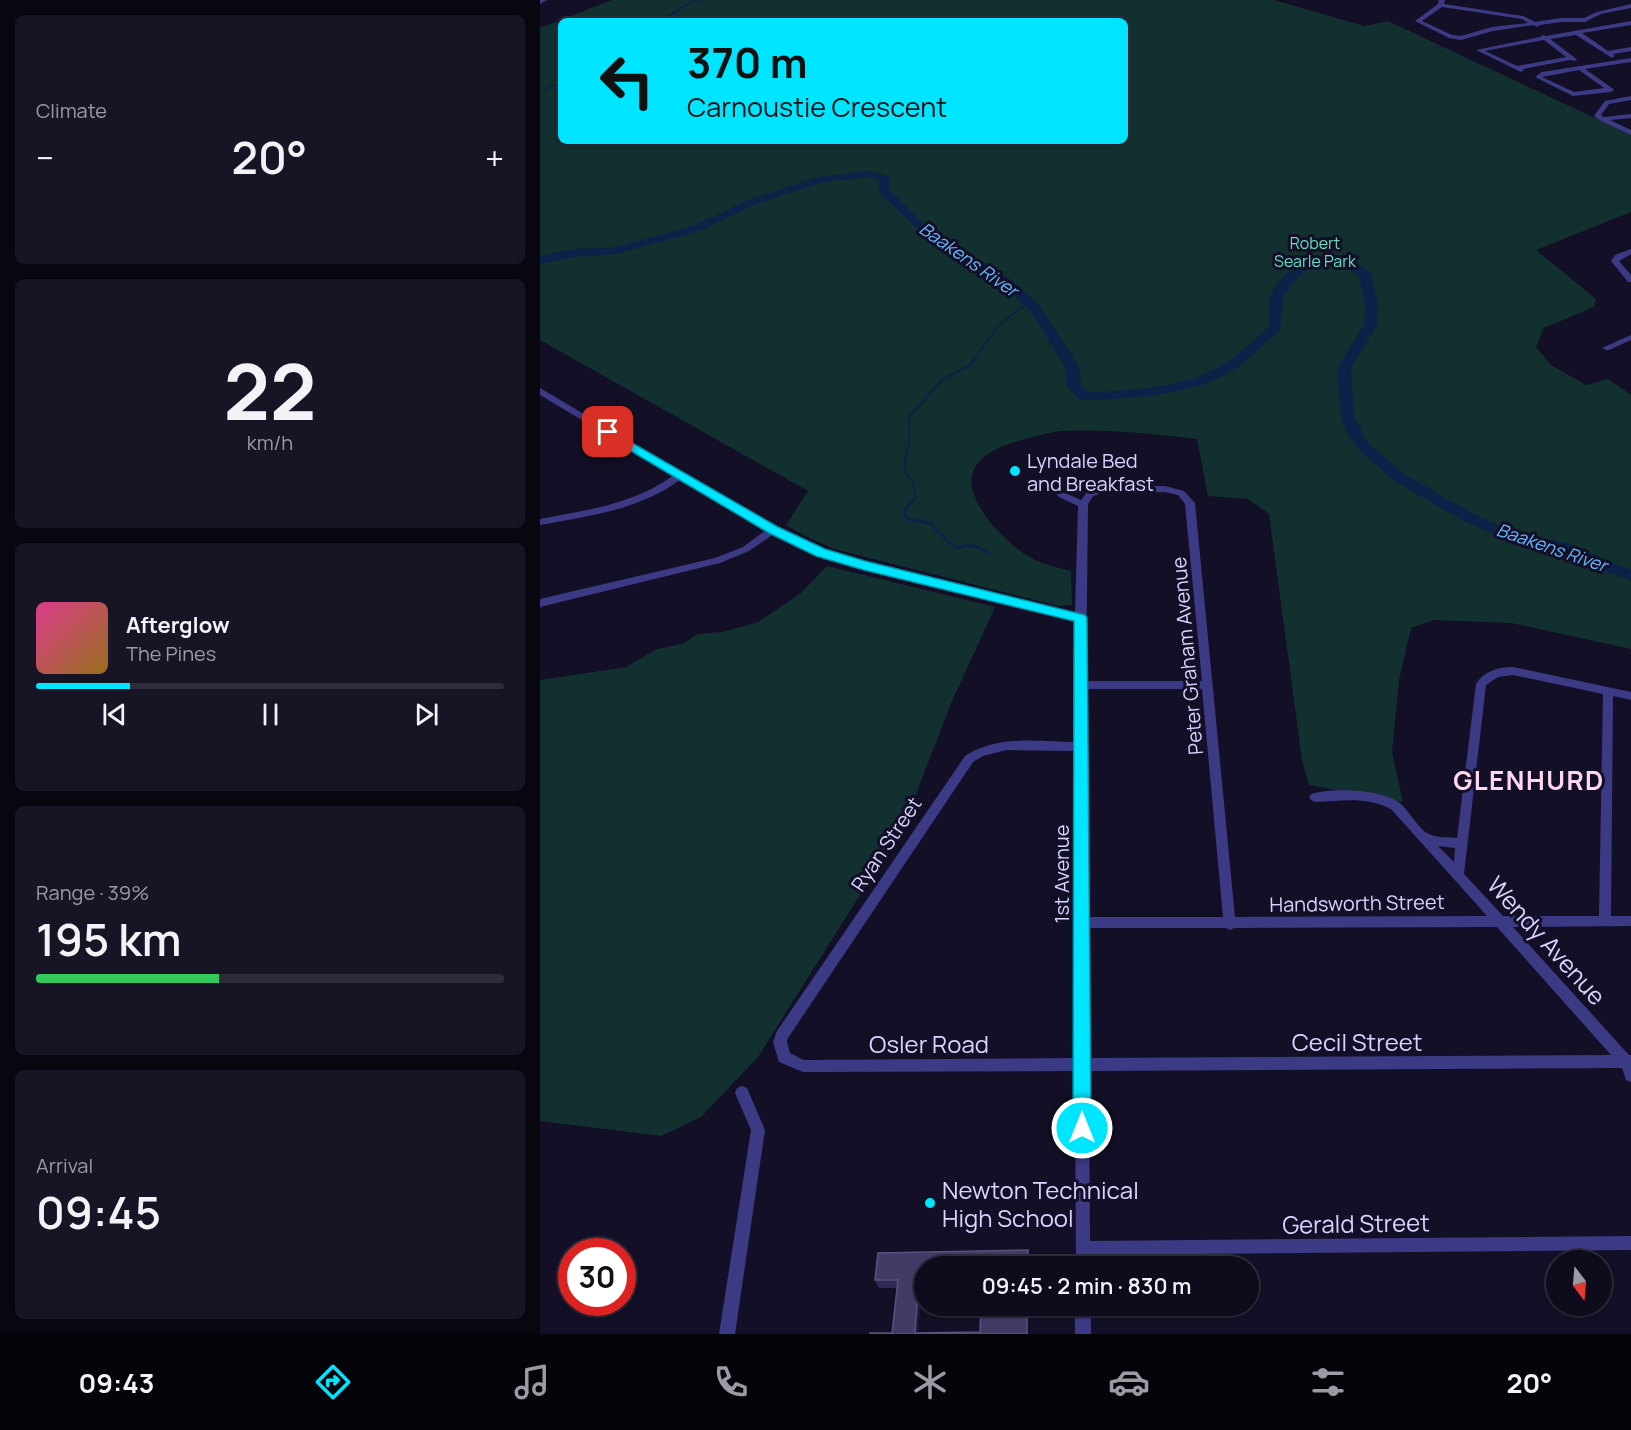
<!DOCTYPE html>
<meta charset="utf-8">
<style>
:root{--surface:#0e0b1c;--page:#171425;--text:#f1f3f6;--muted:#9b9ba3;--line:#2e2b3b;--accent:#00e5ff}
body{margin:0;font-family:Manrope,sans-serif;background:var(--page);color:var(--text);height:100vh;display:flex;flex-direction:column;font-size:22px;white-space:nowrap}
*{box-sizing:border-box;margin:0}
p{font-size:20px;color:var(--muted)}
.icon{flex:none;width:33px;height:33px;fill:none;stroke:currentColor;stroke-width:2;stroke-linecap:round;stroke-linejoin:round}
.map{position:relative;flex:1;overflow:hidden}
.details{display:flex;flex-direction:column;gap:15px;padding:15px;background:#08060f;width:540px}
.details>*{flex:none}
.guide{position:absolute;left:18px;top:18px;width:570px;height:126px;border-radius:9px;box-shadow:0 2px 4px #0004,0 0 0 2px var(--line);background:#00e5ff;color:#111;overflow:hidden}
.needle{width:39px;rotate:164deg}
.buttons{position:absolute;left:1006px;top:1250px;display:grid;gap:12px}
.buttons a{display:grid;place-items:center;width:66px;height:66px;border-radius:50%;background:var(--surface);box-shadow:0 2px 4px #0004,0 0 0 2px var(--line);font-size:30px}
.speed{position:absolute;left:18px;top:1238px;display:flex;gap:12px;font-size:30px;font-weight:700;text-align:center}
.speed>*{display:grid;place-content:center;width:78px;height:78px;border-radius:50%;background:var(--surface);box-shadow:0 2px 4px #0004,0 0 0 2px var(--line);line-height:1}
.speed .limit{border:9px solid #d22;background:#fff;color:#111}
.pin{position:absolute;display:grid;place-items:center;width:51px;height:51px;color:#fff;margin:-26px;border-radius:12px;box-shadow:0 3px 9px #0006}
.me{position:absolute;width:66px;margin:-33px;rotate:0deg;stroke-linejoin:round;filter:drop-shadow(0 0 4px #0008)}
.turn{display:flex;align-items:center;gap:21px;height:126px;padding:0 30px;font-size:27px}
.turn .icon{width:78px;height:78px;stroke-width:2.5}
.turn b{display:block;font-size:42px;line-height:51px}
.big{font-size:45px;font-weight:600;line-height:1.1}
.details .tile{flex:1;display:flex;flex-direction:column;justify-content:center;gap:9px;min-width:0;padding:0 21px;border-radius:9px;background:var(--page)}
.details .dial{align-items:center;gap:0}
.dial b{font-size:78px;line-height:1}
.song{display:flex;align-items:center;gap:18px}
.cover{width:72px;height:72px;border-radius:9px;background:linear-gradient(135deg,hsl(330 70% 55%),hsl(40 70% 35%))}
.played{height:6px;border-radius:3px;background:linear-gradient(90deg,var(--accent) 20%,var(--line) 20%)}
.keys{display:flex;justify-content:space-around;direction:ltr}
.heat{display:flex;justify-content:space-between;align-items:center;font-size:33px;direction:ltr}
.charge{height:9px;border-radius:4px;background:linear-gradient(90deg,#34c759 39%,var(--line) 0)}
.trip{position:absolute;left:374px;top:1256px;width:345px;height:60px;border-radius:30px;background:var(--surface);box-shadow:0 2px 4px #0004,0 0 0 2px var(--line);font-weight:600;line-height:60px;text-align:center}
.tab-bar{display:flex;height:96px;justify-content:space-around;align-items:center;background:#06040b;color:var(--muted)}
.tab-bar .icon{width:42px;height:42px}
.tab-bar .selected{color:var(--accent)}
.tab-bar b{font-size:27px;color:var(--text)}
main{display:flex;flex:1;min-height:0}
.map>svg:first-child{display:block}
.green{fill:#12302f;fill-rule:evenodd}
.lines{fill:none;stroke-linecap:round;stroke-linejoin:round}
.stream-far2{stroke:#0c2248;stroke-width:1.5}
.stream-far1{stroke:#0c2248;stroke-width:2}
.stream{stroke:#0c2248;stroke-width:3}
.river{fill:#0c2248;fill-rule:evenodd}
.street{fill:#3d3a85;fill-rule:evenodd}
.wall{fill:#312854}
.shaded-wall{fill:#1d163a}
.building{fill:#433a66;stroke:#5a527e;stroke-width:1.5}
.route{fill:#00e5ff;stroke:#0095a6;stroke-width:1.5}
.poi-dot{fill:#00e5ff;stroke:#130f26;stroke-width:2}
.labels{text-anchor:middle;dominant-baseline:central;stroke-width:6;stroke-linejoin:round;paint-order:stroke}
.far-park-label{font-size:16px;fill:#5fe0c0;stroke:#130f26}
.far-water-label{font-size:18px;font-style:italic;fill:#62b6ff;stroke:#130f26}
.poi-label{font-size:20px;fill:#d9d4ff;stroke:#130f26;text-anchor:start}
.street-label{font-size:20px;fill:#d9d4ff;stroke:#130f26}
.near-street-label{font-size:24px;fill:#d9d4ff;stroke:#130f26}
.near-poi-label{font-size:24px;fill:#d9d4ff;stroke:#130f26;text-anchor:start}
.district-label{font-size:26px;font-weight:bold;letter-spacing:1.5px;fill:#ffd6f0;stroke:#130f26}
</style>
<main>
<section class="details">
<div class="tile"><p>Climate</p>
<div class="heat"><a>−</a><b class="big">20°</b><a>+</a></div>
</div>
<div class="tile dial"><b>22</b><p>km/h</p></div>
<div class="tile">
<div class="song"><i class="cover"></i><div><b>Afterglow</b><p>The Pines</p></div></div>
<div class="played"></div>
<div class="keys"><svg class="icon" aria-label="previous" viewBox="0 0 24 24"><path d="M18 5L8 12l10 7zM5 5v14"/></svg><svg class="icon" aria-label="pause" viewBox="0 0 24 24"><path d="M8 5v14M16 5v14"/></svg><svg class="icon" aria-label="next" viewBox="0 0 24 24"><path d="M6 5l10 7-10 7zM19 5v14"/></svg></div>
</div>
<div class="tile"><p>Range · 39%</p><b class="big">195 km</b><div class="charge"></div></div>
<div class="tile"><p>Arrival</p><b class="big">09:45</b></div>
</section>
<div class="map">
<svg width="1091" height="1334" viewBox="0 0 1091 1334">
<rect width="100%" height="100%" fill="#130f26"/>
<path class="green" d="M72 0H734L824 26 848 21 1091 135V212L996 250 1056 299 1054 307 1004 328 996 347 1011 365 1046 385 1068 379 1091 395V649L971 623 894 620 871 628 859 680 852 752 863 802 769 785 762 760 729 514 708 499 668 496 657 439C613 434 569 429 524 431 514 431 503 435 493 437 455 446 413 462 440 507 450 526 480 555 500 562 510 566 521 568 531 571L532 605 518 606 294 549 263 535 246 525 268 491 0 340V28ZM21 21H585V141H21Z
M287 566 455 607 412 701 364 825 218 1057 161 1117 121 1136 0 1121V680L86 667 117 649 142 644 158 634 183 632 218 622 261 593Z"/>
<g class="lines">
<path class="stream-far2" d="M121 21 146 5 160 0
M0 91 21 83"/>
<path class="stream-far1" d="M371 502 376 497 373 482 365 472V459L369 445V417L402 380 430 365 460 324 488 303"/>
<path class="stream" d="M372 501 366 508 365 516 368 519 390 523 415 548 432 545 450 553"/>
<path class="river" d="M330 171 349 177V189L384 224 427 254 468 277 499 305 539 367 541 385 547 392C589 391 642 388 679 367 698 356 714 340 730 326 729 315 728 303 732 293 749 258 803 242 831 274L838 305 837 325 811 368 814 417 829 444 864 474 932 513 975 532 1026 543 1091 570V581L1008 548 966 540 922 520 854 481 819 450 806 431 801 417 797 368 824 325 825 305 819 276 803 265 795 264 778 265 761 274 744 294 740 330C724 344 708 360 690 372 652 395 588 399 544 400L539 399 527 386 525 367 490 310 460 283 419 258 376 228 339 192V181L329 177 283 182 213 205 164 229 145 235 76 254 32 257 0 264V256L32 249 76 247 156 225 205 201 278 177Z"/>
<path class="street" d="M0 0H7L0 4Z
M899 0H905L904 4 983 16 995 22 1021 18H1044L1057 12 1091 4V8L1061 14 1045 22H1021L1000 25 997 27 993 25 953 31 921 40 909 38 875 21 898 4ZM902 7 982 19 988 23 952 27 921 36 912 35 882 21Z
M1091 21V25L1042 33 1068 51 1091 47V51L1073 54 1075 56 1072 58 1036 35 1010 39 1034 57 1037 60 1036 61 1030 60 983 69 984 70 981 72 936 50 1000 37 1003 35 1006 36ZM1004 40 1026 57 977 66 945 51Z
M1091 58V62L1045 69 1072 88 1074 90 1071 92 1033 96 995 77 1002 72ZM1039 70 1064 88 1034 92 1002 77Z
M1091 96V100L1069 104 1061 115 1064 117 1091 114V118L1070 120 1091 130V135L1059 120 1054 116 1065 101Z
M1091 249V254L1079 261 1091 275V282H1088L1071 261 1075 255Z
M1091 335V340L1069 350H1066L1062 348Z
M0 388 236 528 268 544 306 558 535 613 538 506 519 497 517 495 519 493H525L541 500 547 492 561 487 625 486 644 491 655 503 695 917 947 916 852 810C829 796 801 801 775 802L771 800 769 797 771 794C792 787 844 789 861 804 869 811 880 831 889 834 897 838 908 837 917 838L936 684C944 671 958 667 973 667L1091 692V700L1073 696 1071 916H1091V926L973 927 1089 1055H1091V1082L1086 1080 1082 1068 549 1071 550 1241 1091 1236V1250L550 1255V1266H536L535 1071 263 1072 239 1062 233 1042 237 1031 425 756C458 735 498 741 535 742V620L304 564 262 548 234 534 209 551 180 563 0 607V599L175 558 203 547 226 530 141 479C100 510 49 516 0 525V519C47 510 95 504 134 475L0 395ZM625 492 638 495 645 504 662 681H546L548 504 553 496 562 493ZM973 675 1063 694 1059 916H963L924 874 946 685 958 677ZM546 689H662L683 917H548L546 750 548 747 546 744ZM467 750 535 751V1058L264 1060 250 1053 247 1042 248 1038 433 762 443 756ZM898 846 915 848 914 862ZM957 927 1071 1055 549 1058 548 928H686L690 930 694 928Z
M202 1086 207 1088 225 1130 195 1334H179L211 1130 195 1093 197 1088Z
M535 1305H551V1334H535Z"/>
</g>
<path class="wall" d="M488 1250 489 1266H384V1288H382L378 1333 440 1332 441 1305H488V1334H330V1333H352L357 1288H339L335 1280 338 1253Z"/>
<path class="shaded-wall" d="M379 1280 382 1288 378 1334 375 1333Z
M487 1305H488V1334H487Z"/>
<path class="building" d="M488 1250V1266H384V1280H379L375 1333 440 1332 441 1305H487V1334H330V1333H352L358 1280H335L338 1253Z"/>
<path class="route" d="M68 429 238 527 285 549 325 561 545 615 547 618 551 1128 549 1135 542 1137 536 1135 533 1128 534 621 324 570 276 556 229 533 64 435V430Z"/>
<g class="poi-dot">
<circle cx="475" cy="471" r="6"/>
<circle cx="390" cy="1203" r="6"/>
</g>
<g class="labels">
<g class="far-park-label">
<text x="775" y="243">Robert<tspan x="775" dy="18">Searle Park</tspan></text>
</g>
<g class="far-water-label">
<text transform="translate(429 259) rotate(35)">Baakens River</text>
<text transform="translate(1012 547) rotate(19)">Baakens River</text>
</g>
<g class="poi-label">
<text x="487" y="460">Lyndale Bed<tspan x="487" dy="23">and Breakfast</tspan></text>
</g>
<g class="street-label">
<text transform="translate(647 656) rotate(-95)">Peter Graham Avenue</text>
<text transform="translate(346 844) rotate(-56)">Ryan Street</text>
<text transform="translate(521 874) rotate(-90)">1st Avenue</text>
<text transform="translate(817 903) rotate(-1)">Handsworth Street</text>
</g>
<g class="near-street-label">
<text transform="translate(1007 940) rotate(48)">Wendy Avenue</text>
<text x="817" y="1041">Cecil Street</text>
<text x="389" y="1043">Osler Road</text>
<text transform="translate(816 1223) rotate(-1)">Gerald Street</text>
</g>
<g class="near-poi-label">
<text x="402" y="1189">Newton Technical<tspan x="402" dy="28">High School</tspan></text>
</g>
<g class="district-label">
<text x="989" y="780">GLENHURD</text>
</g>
</g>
</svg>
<div class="buttons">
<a><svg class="needle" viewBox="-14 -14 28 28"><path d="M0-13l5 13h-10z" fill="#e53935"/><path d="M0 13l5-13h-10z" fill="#9b9ba3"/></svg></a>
</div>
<div class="speed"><div class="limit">30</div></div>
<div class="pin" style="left:68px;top:432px;background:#d93025"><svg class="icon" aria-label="arrive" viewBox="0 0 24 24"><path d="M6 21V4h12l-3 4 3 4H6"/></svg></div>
<svg class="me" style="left:542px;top:1128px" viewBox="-20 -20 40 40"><circle r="17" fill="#00e5ff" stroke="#fff" stroke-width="3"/><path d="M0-11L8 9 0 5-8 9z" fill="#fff"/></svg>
<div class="trip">09:45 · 2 min · 830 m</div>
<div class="guide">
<div class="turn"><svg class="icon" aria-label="left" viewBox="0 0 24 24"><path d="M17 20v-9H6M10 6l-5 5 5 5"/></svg><div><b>370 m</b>Carnoustie Crescent</div></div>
</div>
</div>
</main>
<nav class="tab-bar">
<b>09:43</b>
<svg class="icon selected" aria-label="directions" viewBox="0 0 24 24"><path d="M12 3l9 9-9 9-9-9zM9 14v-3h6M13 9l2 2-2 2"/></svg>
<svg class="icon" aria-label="music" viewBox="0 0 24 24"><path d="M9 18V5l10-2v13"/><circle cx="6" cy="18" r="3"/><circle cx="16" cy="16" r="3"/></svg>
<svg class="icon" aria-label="phone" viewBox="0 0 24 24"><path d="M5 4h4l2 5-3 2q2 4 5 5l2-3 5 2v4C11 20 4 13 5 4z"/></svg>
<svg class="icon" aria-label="climate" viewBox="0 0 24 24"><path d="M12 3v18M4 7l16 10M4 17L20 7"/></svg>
<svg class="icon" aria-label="car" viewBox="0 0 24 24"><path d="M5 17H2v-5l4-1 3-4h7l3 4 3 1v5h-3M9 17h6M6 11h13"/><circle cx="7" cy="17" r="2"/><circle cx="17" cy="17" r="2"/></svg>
<svg class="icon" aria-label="filters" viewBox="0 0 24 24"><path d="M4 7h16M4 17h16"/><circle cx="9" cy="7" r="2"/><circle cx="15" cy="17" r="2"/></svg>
<b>20°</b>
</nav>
